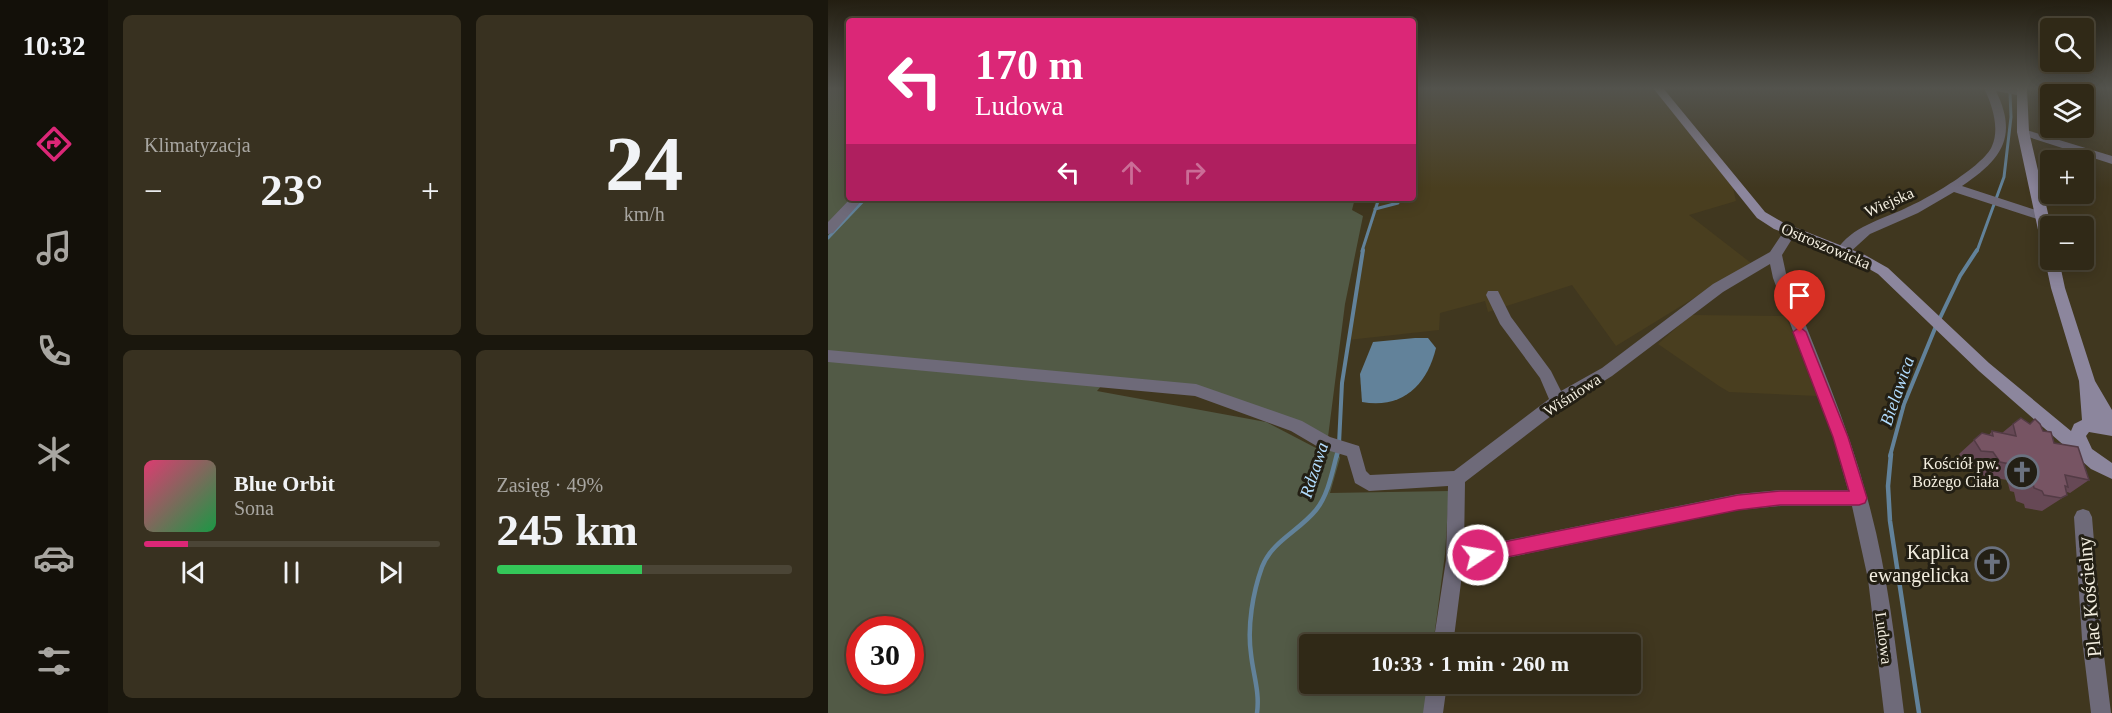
<!DOCTYPE html>
<html lang="pl">
<meta charset="utf-8">
<style>
:root{--surface:#302917;--page:#383120;--text:#f1f3f6;--muted:#a8a6a1;--line:#4b4536;--accent:#db2777}
body{margin:0;font-family:Georgia,serif;background:var(--page);color:var(--text);height:100vh;display:flex;flex-direction:column;font-size:22px;white-space:nowrap}
*{box-sizing:border-box;margin:0}
p{font-size:20px;color:var(--muted)}
.icon{flex:none;width:33px;height:33px;fill:none;stroke:currentColor;stroke-width:2;stroke-linecap:round;stroke-linejoin:round}
.map{position:relative;flex:1;overflow:hidden}
.panel{display:flex;flex-direction:column;gap:15px;padding:15px;background:#1a170d;width:720px}
.panel>*{flex:none}
.banner{position:absolute;left:18px;top:18px;width:570px;height:183px;border-radius:6px;box-shadow:0 3px 15px #0003,0 0 0 2px var(--line);background:#db2777;color:#fff;overflow:hidden}
.controls{position:absolute;left:1212px;top:18px;display:grid;gap:12px}
.controls a{display:grid;place-items:center;width:54px;height:54px;border-radius:6px;background:var(--surface);box-shadow:0 3px 15px #0003,0 0 0 2px var(--line);font-size:30px}
.speed{position:absolute;left:18px;top:616px;display:flex;gap:12px;font-size:30px;font-weight:700;text-align:center}
.speed>*{display:grid;place-content:center;width:78px;height:78px;border-radius:50%;background:var(--surface);box-shadow:0 3px 15px #0003,0 0 0 2px var(--line);line-height:1}
.speed .limit{border:9px solid #d22;background:#fff;color:#111}
.pin{position:absolute;display:grid;place-items:center;width:51px;height:51px;color:#fff;margin:-62px -26px;border-radius:50% 50% 50% 0;rotate:-45deg;box-shadow:0 0 6px #0007}
.pin .icon{rotate:45deg}
.me{position:absolute;width:66px;margin:-33px;rotate:78deg;stroke-linejoin:round;filter:drop-shadow(0 0 4px #0008)}
.turn{display:flex;align-items:center;gap:21px;height:126px;padding:0 30px;font-size:27px}
.turn .icon{width:78px;height:78px;stroke-width:2.5}
.turn b{display:block;font-size:42px;line-height:51px}
.lanes{display:flex;align-items:center;height:57px;padding:0 30px;background:#0003;justify-content:center;gap:30px;direction:ltr}
.lanes .off{opacity:.35}
.big{font-size:45px;font-weight:700;line-height:1.1}
.panel .widget{flex:1;display:flex;flex-direction:column;justify-content:center;gap:9px;min-width:0;padding:0 21px;border-radius:9px;background:var(--page)}
.panel .dial{align-items:center;gap:0}
.dial b{font-size:78px;line-height:1}
.song{display:flex;align-items:center;gap:18px}
.cover{width:72px;height:72px;border-radius:9px;background:linear-gradient(135deg,hsl(340 70% 55%),hsl(140 70% 35%))}
.played{height:6px;border-radius:3px;background:linear-gradient(90deg,var(--accent) 15%,var(--line) 15%)}
.keys{display:flex;justify-content:space-around;direction:ltr}
.heat{display:flex;justify-content:space-between;align-items:center;font-size:33px;direction:ltr}
.charge{height:9px;border-radius:4px;background:linear-gradient(90deg,#34c759 49%,var(--line) 0)}
.panel .tiles{flex:1;display:grid;gap:15px;grid-template-columns:repeat(2,1fr)}
.trip{position:absolute;left:471px;top:634px;width:342px;height:60px;border-radius:6px;background:var(--surface);box-shadow:0 3px 15px #0003,0 0 0 2px var(--line);font-weight:700;line-height:60px;text-align:center}
main{display:flex;flex:1;min-height:0}
.tab-bar{display:flex;flex-direction:column;width:108px;justify-content:space-around;align-items:center;background:#131009;color:var(--muted)}
.tab-bar .icon{width:42px;height:42px}
.tab-bar .on{color:var(--accent)}
.tab-bar b{font-size:27px;color:var(--text)}
.map>svg:first-child{display:block}
.built{fill:#493e1f}
.green{fill:#525a46;fill-rule:evenodd}
.water{fill:#62829a}
.lines{fill:none;stroke-linecap:round;stroke-linejoin:round}
.stream-far2{stroke:#62829a;stroke-width:3}
.stream-far1{stroke:#62829a;stroke-width:4}
.stream{stroke:#62829a;stroke-width:4.5}
.street{fill:#6e6a79;fill-rule:evenodd}
.secondary{fill:#8c869d;fill-rule:evenodd}
.wall{fill:#664855}
.building{fill:#775463;stroke:#533b45;stroke-width:1.5}
.route{fill:#db2777;stroke:#8e194d;stroke-width:1.5}
.labels{text-anchor:middle;dominant-baseline:central;stroke-width:6;stroke-linejoin:round;paint-order:stroke}
.street-label{font-size:16px;fill:#f4efe1;stroke:#231f14}
.poi-label{font-size:16px;fill:#f4efe1;stroke:#231f14;text-anchor:end}
.water-label{font-size:18px;font-style:italic;fill:#b2ddff;stroke:#231f14}
.near-poi-label{font-size:20px;fill:#f4efe1;stroke:#231f14;text-anchor:end}
.near-street-label{font-size:20px;fill:#f4efe1;stroke:#231f14}
</style>
<main>
<nav class="tab-bar">
<b>10:32</b>
<svg class="icon on" aria-label="directions" viewBox="0 0 24 24"><path d="M12 3l9 9-9 9-9-9zM9 14v-3h6M13 9l2 2-2 2"/></svg>
<svg class="icon" aria-label="music" viewBox="0 0 24 24"><path d="M9 18V5l10-2v13"/><circle cx="6" cy="18" r="3"/><circle cx="16" cy="16" r="3"/></svg>
<svg class="icon" aria-label="phone" viewBox="0 0 24 24"><path d="M5 4h4l2 5-3 2q2 4 5 5l2-3 5 2v4C11 20 4 13 5 4z"/></svg>
<svg class="icon" aria-label="climate" viewBox="0 0 24 24"><path d="M12 3v18M4 7l16 10M4 17L20 7"/></svg>
<svg class="icon" aria-label="car" viewBox="0 0 24 24"><path d="M5 17H2v-5l4-1 3-4h7l3 4 3 1v5h-3M9 17h6M6 11h13"/><circle cx="7" cy="17" r="2"/><circle cx="17" cy="17" r="2"/></svg>
<svg class="icon" aria-label="filters" viewBox="0 0 24 24"><path d="M4 7h16M4 17h16"/><circle cx="9" cy="7" r="2"/><circle cx="15" cy="17" r="2"/></svg>
</nav>
<section class="panel">
<div class="tiles">
<div class="widget"><p>Klimatyzacja</p>
<div class="heat"><a>−</a><b class="big">23°</b><a>+</a></div>
</div>
<div class="widget dial"><b>24</b><p>km/h</p></div>
<div class="widget">
<div class="song"><i class="cover"></i><div><b>Blue Orbit</b><p>Sona</p></div></div>
<div class="played"></div>
<div class="keys"><svg class="icon" aria-label="previous" viewBox="0 0 24 24"><path d="M18 5L8 12l10 7zM5 5v14"/></svg><svg class="icon" aria-label="pause" viewBox="0 0 24 24"><path d="M8 5v14M16 5v14"/></svg><svg class="icon" aria-label="next" viewBox="0 0 24 24"><path d="M6 5l10 7-10 7zM19 5v14"/></svg></div>
</div>
<div class="widget"><p>Zasięg · 49%</p><b class="big">245 km</b><div class="charge"></div></div>
</div>
</section>
<div class="map">
<svg width="1284" height="713" viewBox="0 0 1284 713">
<rect width="100%" height="100%" fill="#40371f"/>
<path class="built" d="M585 88H831L903 179 908 201 861 215 923 263 788 346 744 285 660 312 657 301 612 313 611 330 520 340 536 240 548 198H585Z
M863 315 958 316 989 396 901 392 891 386 830 344Z"/>
<path class="green" d="M0 88H21V198H527L524 210 535 216 517 304 500 437 380 393 278 380 269 391 438 422 488 448 510 452 512 458 502 493 621 491 617 554 605 645H482V684H609L606 713H0ZM32 630H82V681H32Z"/>
<path class="water" d="M587 338H600L608 348C599 385 575 409 534 402L532 374 545 342Z"/>
<g class="lines">
<path class="stream-far2" d="M547 209 570 203 571 198
M0 238 38 198
M534 251 551 198
M1149 251 1176 177 1183 117 1182 93"/>
<path class="stream-far1" d="M1111 320 1132 276 1149 250
M511 444 514 383 535 250
M509 456 510 451
M1062 456 1076 404 1108 326"/>
<path class="stream" d="M1063 454 1060 486 1062 521 1091 713
M429 713C432 692 425 674 423 654 419 626 425 592 434 567 444 541 471 531 488 510 500 495 504 473 509 454"/>
<path class="street" d="M1156 88H1183L1199 93 1194 96 1168 91C1191 138 1172 160 1134 186L1217 213 1219 216 1217 219H1209L1126 192 1090 213 1042 234 1020 254H1010L1008 251C1024 226 1053 220 1078 208 1099 199 1156 166 1164 146 1172 128 1164 105 1156 88Z
M1195 129 1284 156V164L1191 134 1189 132Z
M23 198H36L5 233 0 234V222Z
M963 227 969 231 954 255 959 278C987 350 1019 422 1039 497 1059 568 1067 640 1076 713H1056L1040 579 1024 506H953L910 510 635 567 625 645H605L618 560 620 486 541 491 527 483 519 456 492 448 463 431 367 396 0 362V350L368 384 474 421 502 437 531 446 538 471 542 475 626 471 721 399 712 378 672 324 658 295 660 291H670L683 317 723 371 733 391 774 368 885 284 942 252 958 228ZM942 264 945 278 1005 437 1020 490H953L910 494 636 549 637 482 736 406 784 376 895 292Z
M1255 509 1261 511 1264 517 1274 639 1283 713H1263L1254 639 1246 517 1249 511Z
M599 684H619L615 713H595Z"/>
<path class="secondary" d="M825 88H835L937 212 956 223 1037 255 1060 268 1161 363 1243 431 1246 424 1254 420 1251 381 1223 288 1217 260 1219 257 1215 253 1189 132V88H1199L1201 132 1223 226 1222 260H1231L1237 288 1267 381 1284 410V436L1261 432 1258 436 1264 449 1284 463V479L1263 469 1151 371 1050 274 1027 261 946 229 929 218Z"/>
</g>
<path class="wall" d="M1207 419 1215 431 1261 480 1242 493 1239 492V495L1214 511 1197 508 1196 504 1188 501 1186 492 1182 491 1179 480 1156 476 1149 466 1138 465 1131 454 1154 433 1161 435 1164 431 1174 433 1185 424H1202Z"/>
<path class="building" d="M1193 418 1202 424 1207 419 1212 424 1215 431 1223 432 1226 443 1250 447 1261 480 1237 475 1240 487 1237 486 1239 495 1233 498 1216 495 1214 491 1206 488 1204 479 1200 478 1196 467 1172 462 1165 452 1153 451 1146 440 1154 433 1165 436 1164 431 1188 436 1185 424Z"/>
<linearGradient id="sky" x2="0" y2="1"><stop stop-color="#231e11"/><stop offset="0.47" stop-color="#53534d"/><stop offset="1" stop-color="#53534d" stop-opacity="0"/></linearGradient>
<rect width="1284" height="188" fill="url(#sky)"/>
<path class="route" d="M972 327 978 332 1020 437 1039 498 1037 503 1031 505H952L910 510 650 563 644 561 642 555 644 550 650 547 910 495 952 491H1021L1005 437 965 332Z"/>
<defs>
<g id="church-ring" transform="scale(1.725)"><circle r="9.5" fill="#231f14" stroke="#6b7280" stroke-width="1.5"/><path d="M-1.2-6h2.4v3.5h3.3v2.4h-3.3V6h-2.4V-.1h-3.3v-2.4h3.3Z" fill="#6b7280"/></g>
</defs>
<g fill-rule="evenodd">
<use href="#church-ring" x="1194" y="472"/>
<use href="#church-ring" x="1164" y="564"/>
</g>
<g class="labels">
<g class="street-label">
<text transform="translate(1061 202) rotate(-24)">Wiejska</text>
<text transform="translate(998 246) rotate(23)">Ostroszowicka</text>
<text transform="translate(744 395) rotate(-33)">Wiśniowa</text>
<text transform="translate(1056 638) rotate(83)">Ludowa</text>
</g>
<g class="poi-label">
<text x="1171" y="463">Kościół pw.<tspan x="1171" dy="18">Bożego Ciała</tspan></text>
</g>
<g class="water-label">
<text transform="translate(1069 391) rotate(-71)">Bielawica</text>
<text transform="translate(486 470) rotate(-72)">Rdzawa</text>
</g>
<g class="near-poi-label">
<text x="1141" y="552">Kaplica<tspan x="1141" dy="23">ewangelicka</tspan></text>
</g>
<g class="near-street-label">
<text transform="translate(1261 597) rotate(-95)">Plac Kościelny</text>
</g>
</g>
</svg>
<div class="controls">
<a><svg class="icon" aria-label="search" viewBox="0 0 24 24"><circle cx="10" cy="10" r="6"/><path d="M15 15l6 6"/></svg></a>
<a><svg class="icon" aria-label="layers" viewBox="0 0 24 24"><path d="M12 4l9 5-9 5-9-5zM3 14l9 5 9-5"/></svg></a>
<a>+</a>
<a>−</a>
</div>
<div class="speed"><div class="limit">30</div></div>
<div class="pin" style="left:972px;top:332px;background:#d93025"><svg class="icon" aria-label="arrive" viewBox="0 0 24 24"><path d="M6 21V4h12l-3 4 3 4H6"/></svg></div>
<svg class="me" style="left:650px;top:555px" viewBox="-20 -20 40 40"><circle r="17" fill="#db2777" stroke="#fff" stroke-width="3"/><path d="M0-11L8 9 0 5-8 9z" fill="#fff"/></svg>
<div class="trip">10:33 · 1 min · 260 m</div>
<div class="banner">
<div class="turn"><svg class="icon" aria-label="left" viewBox="0 0 24 24"><path d="M17 20v-9H6M10 6l-5 5 5 5"/></svg><div><b>170 m</b>Ludowa</div></div>
<div class="lanes"><svg class="icon" aria-label="left" viewBox="0 0 24 24"><path d="M17 20v-9H6M10 6l-5 5 5 5"/></svg><svg class="icon off" aria-label="ahead" viewBox="0 0 24 24"><path d="M12 20V5M6 11l6-6 6 6"/></svg><svg class="icon off" aria-label="right" viewBox="0 0 24 24"><path d="M7 20v-9h11M14 6l5 5-5 5"/></svg></div>
</div>
</div>
</main>
